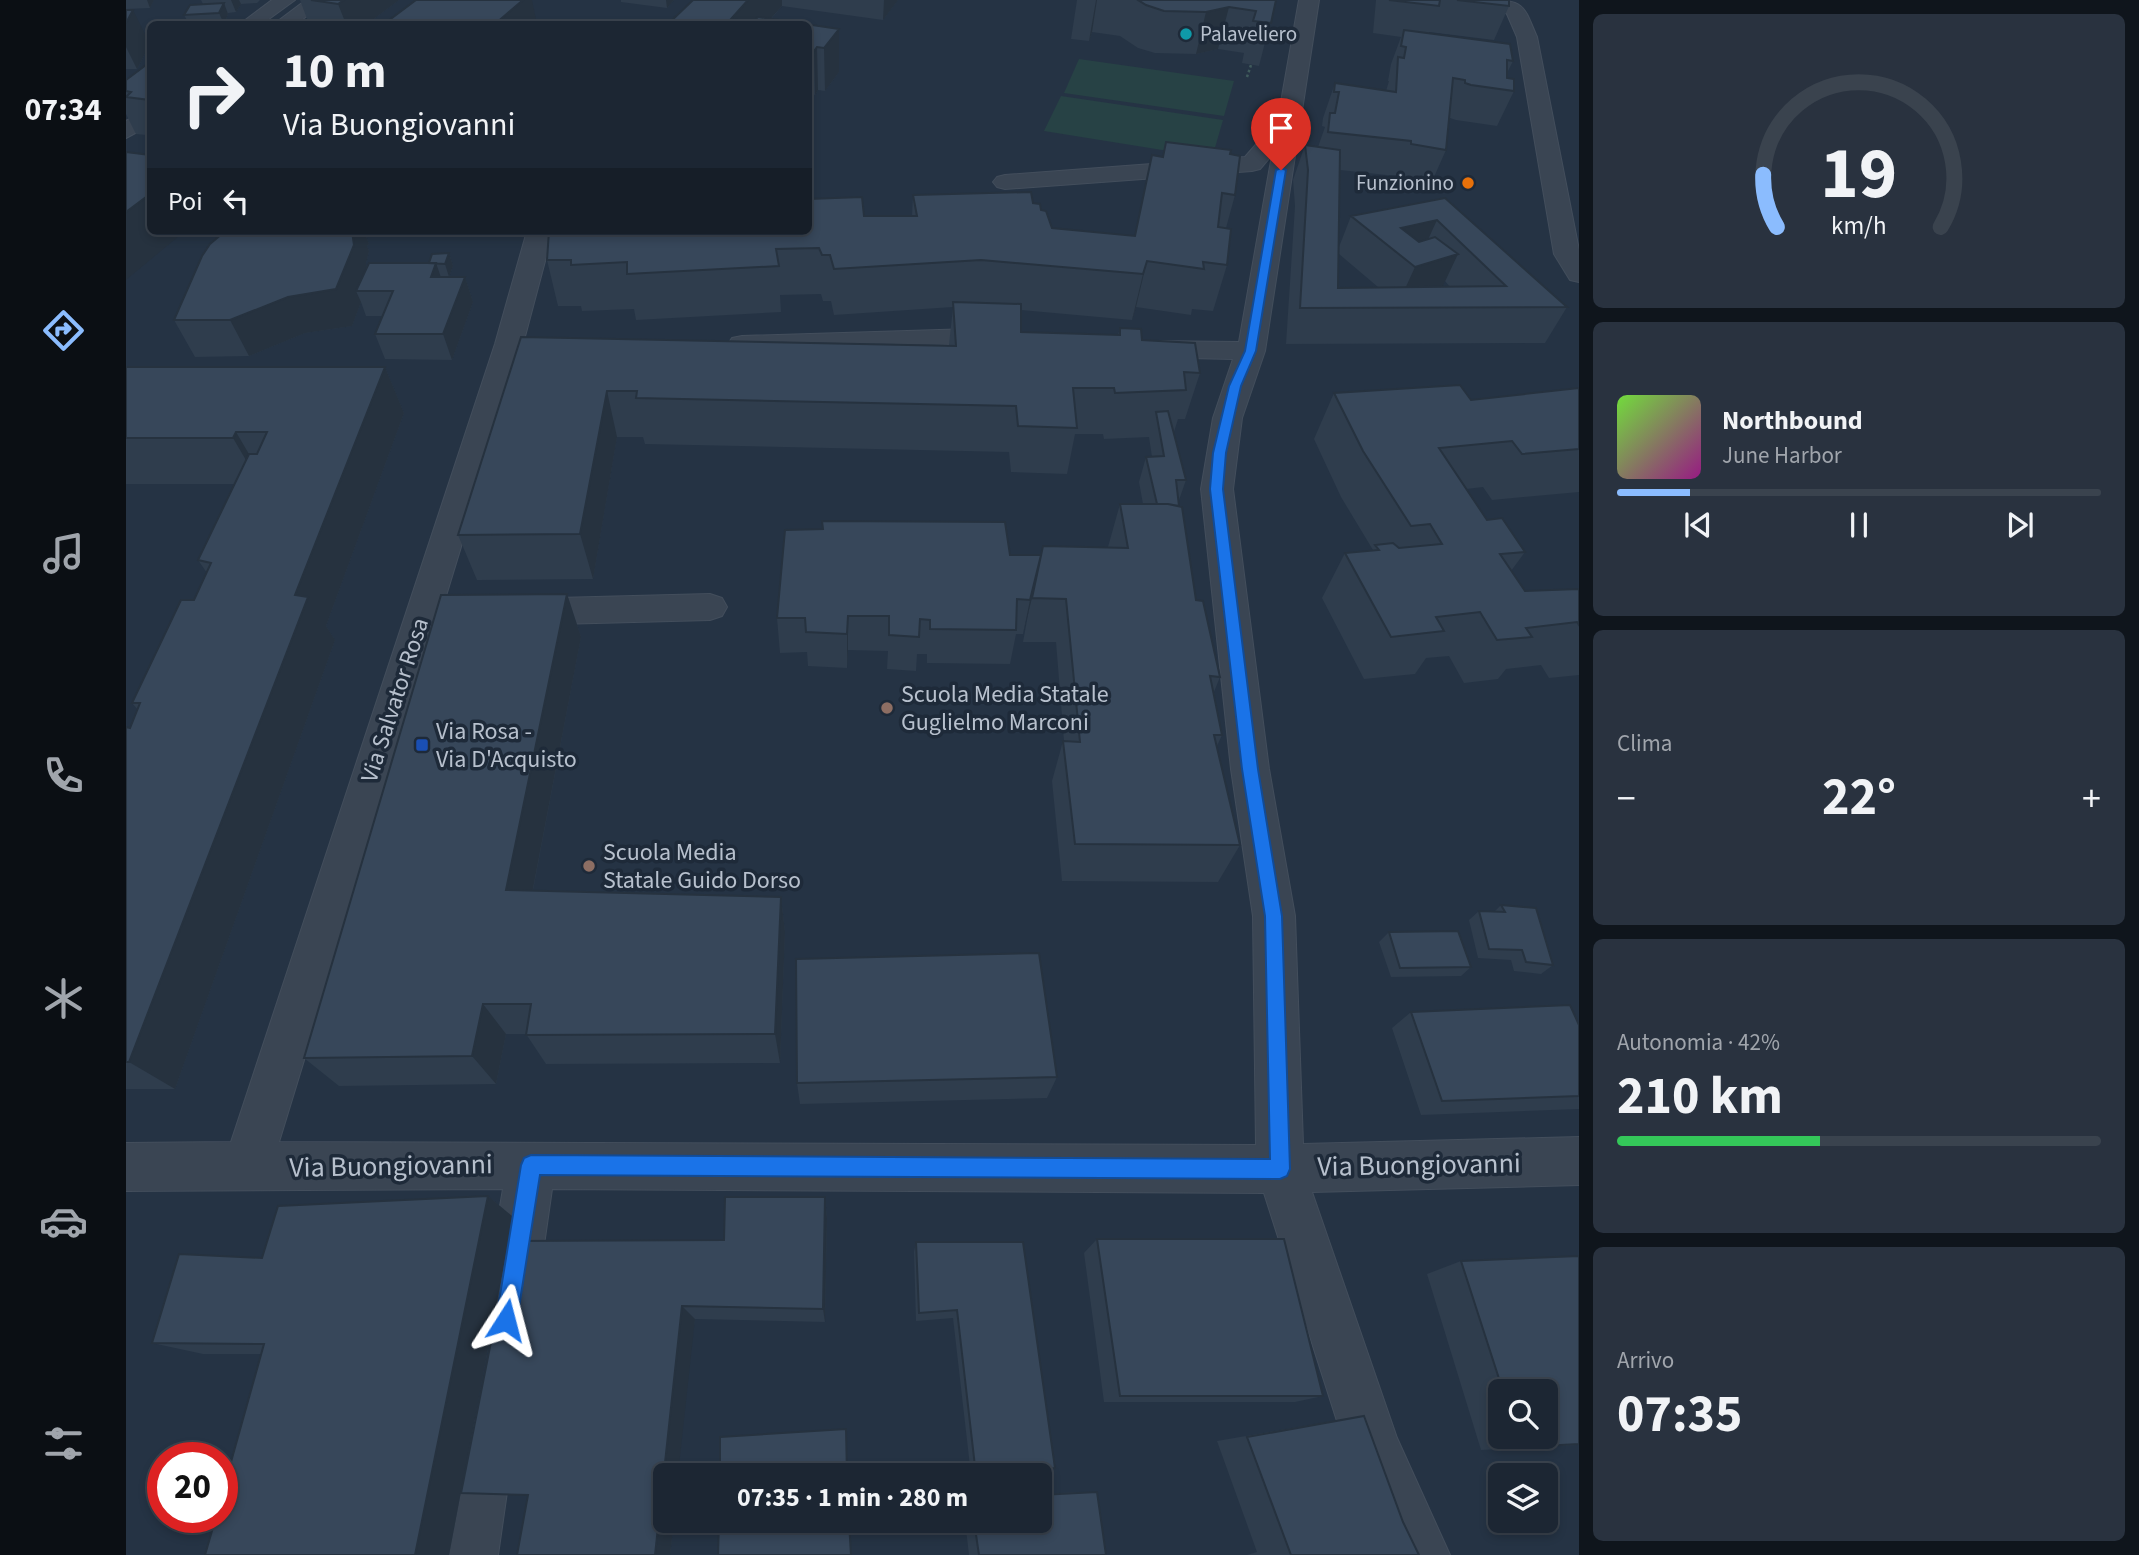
<!DOCTYPE html>
<html lang="it">
<meta charset="utf-8">
<style>
:root{--surface:#1c2633;--page:#29323f;--text:#f1f3f6;--muted:#a0a5ac;--line:#3a434e;--accent:#8bbcfe}
body{margin:0;font-family:"Source Sans 3",sans-serif;background:var(--page);color:var(--text);height:100vh;display:flex;flex-direction:column;font-size:26px;white-space:nowrap}
*{box-sizing:border-box;margin:0}
p{font-size:23px;color:var(--muted)}
.icon{flex:none;width:38px;height:38px;fill:none;stroke:currentColor;stroke-width:2;stroke-linecap:round;stroke-linejoin:round}
.map{position:relative;flex:1;overflow:hidden}
.details{display:flex;flex-direction:column;gap:14px;padding:14px;background:#0f151c;width:560px}
.details>*{flex:none}
.top-card{position:absolute;left:21px;top:21px;width:665px;height:214px;border-radius:10px;box-shadow:0 4px 10px #0003,0 0 0 2px var(--line);background:#1c2633;color:var(--text);overflow:hidden}
.buttons{position:absolute;left:1362px;top:1379px;display:grid;gap:14px}
.buttons a{display:grid;place-items:center;width:70px;height:70px;border-radius:10px;background:var(--surface);box-shadow:0 4px 10px #0003,0 0 0 2px var(--line);font-size:35px}
.speed{position:absolute;left:21px;top:1442px;display:flex;gap:14px;font-size:35px;font-weight:700;text-align:center}
.speed>*{display:grid;place-content:center;width:91px;height:91px;border-radius:50%;background:var(--surface);box-shadow:0 4px 10px #0003,0 0 0 2px var(--line);line-height:1}
.speed .limit{border:10px solid #d22;background:#fff;color:#111}
.pin{position:absolute;display:grid;place-items:center;width:60px;height:60px;color:#fff;margin:-72px -30px;border-radius:50% 50% 50% 0;rotate:-45deg;box-shadow:0 0 7px #0007}
.pin .icon{rotate:45deg}
.me{position:absolute;width:77px;margin:-38px;rotate:9deg;stroke-linejoin:round;filter:drop-shadow(0 0 5px #0008)}
.turn{display:flex;align-items:center;gap:24px;height:147px;padding:0 21px;font-size:32px}
.turn .icon{width:91px;height:91px;stroke-width:2.5}
.turn b{display:block;font-size:49px;line-height:60px}
.then{display:flex;align-items:center;height:66px;padding:0 21px;background:#0003;gap:14px;font-size:26px}
.big{font-size:52px;font-weight:700;line-height:1.1}
.details .widget{flex:1;display:flex;flex-direction:column;justify-content:center;gap:10px;min-width:0;padding:0 24px;border-radius:10px;background:var(--page)}
.details .dial{align-items:center;gap:0}
.dial svg{height:182px;overflow:visible;fill:none;stroke:var(--line);stroke-width:7;stroke-linecap:round;text-anchor:middle}
.dial text{fill:var(--text);stroke:none}
.song{display:flex;align-items:center;gap:21px}
.cover{width:84px;height:84px;border-radius:10px;background:linear-gradient(135deg,hsl(100 70% 55%),hsl(310 70% 35%))}
.played{height:7px;border-radius:4px;background:linear-gradient(90deg,var(--accent) 15%,var(--line) 15%)}
.keys{display:flex;justify-content:space-around;direction:ltr}
.heat{display:flex;justify-content:space-between;align-items:center;font-size:38px;direction:ltr}
.charge{height:10px;border-radius:5px;background:linear-gradient(90deg,#34c759 42%,var(--line) 0)}
.trip{position:absolute;left:527px;top:1463px;width:399px;height:70px;border-radius:10px;background:var(--surface);box-shadow:0 4px 10px #0003,0 0 0 2px var(--line);font-weight:700;line-height:70px;text-align:center}
main{display:flex;flex:1;min-height:0}
.tab-bar{display:flex;flex-direction:column;width:126px;justify-content:space-around;align-items:center;background:#0b0f14;color:var(--muted)}
.tab-bar .icon{width:49px;height:49px}
.tab-bar .selected{color:var(--accent)}
.tab-bar b{font-size:32px;color:var(--text)}
.map>svg:first-child{display:block}
.green{fill:#274245}
.lines{fill:none;stroke-linecap:round;stroke-linejoin:round}
.minor-casing{stroke:#434e5c;stroke-width:2}
.path{stroke:#405b5c;stroke-width:2.5;stroke-dasharray:2.5 2.5;stroke-linecap:butt}
.minor{fill:#3a4553;fill-rule:evenodd}
.wall{fill:#2f3d4d;fill-rule:evenodd}
.shaded-wall{fill:#26323f}
.building{fill:#37475a;stroke:#26323f;stroke-width:2}
.route{fill:#1a73e8;stroke:#114b97;stroke-width:2}
.culture-dot{fill:#0f9aa8;stroke:#1e2a39;stroke-width:2.5}
.food-dot{fill:#e8710a;stroke:#1e2a39;stroke-width:2.5}
.education-dot{fill:#8d6e63;stroke:#1e2a39;stroke-width:2.5}
.transit-dot{fill:#1a4fb4;stroke:#1e2a39;stroke-width:2.5}
.labels{text-anchor:middle;dominant-baseline:central;stroke-width:7;stroke-linejoin:round;paint-order:stroke}
.far-poi-label{font-size:21px;fill:#b7c0cd;stroke:#1e2a39;text-anchor:start}
.poi-label{font-size:24px;fill:#b7c0cd;stroke:#1e2a39;text-anchor:start}
.street-label{font-size:24px;fill:#b7c0cd;stroke:#1e2a39}
.near-street-label{font-size:28px;fill:#b7c0cd;stroke:#1e2a39}
</style>
<main>
<nav class="tab-bar">
<b>07:34</b>
<svg class="icon selected" aria-label="directions" viewBox="0 0 24 24"><path d="M12 3l9 9-9 9-9-9zM9 14v-3h6M13 9l2 2-2 2"/></svg>
<svg class="icon" aria-label="music" viewBox="0 0 24 24"><path d="M9 18V5l10-2v13"/><circle cx="6" cy="18" r="3"/><circle cx="16" cy="16" r="3"/></svg>
<svg class="icon" aria-label="phone" viewBox="0 0 24 24"><path d="M5 4h4l2 5-3 2q2 4 5 5l2-3 5 2v4C11 20 4 13 5 4z"/></svg>
<svg class="icon" aria-label="climate" viewBox="0 0 24 24"><path d="M12 3v18M4 7l16 10M4 17L20 7"/></svg>
<svg class="icon" aria-label="car" viewBox="0 0 24 24"><path d="M5 17H2v-5l4-1 3-4h7l3 4 3 1v5h-3M9 17h6M6 11h13"/><circle cx="7" cy="17" r="2"/><circle cx="17" cy="17" r="2"/></svg>
<svg class="icon" aria-label="filters" viewBox="0 0 24 24"><path d="M4 7h16M4 17h16"/><circle cx="9" cy="7" r="2"/><circle cx="15" cy="17" r="2"/></svg>
</nav>
<div class="map">
<svg width="1453" height="1555" viewBox="0 0 1453 1555">
<rect width="100%" height="100%" fill="#253344"/>
<path class="green" d="M953 59 1108 81 1098 116 938 93Z
M935 96 1097 120 1086 158 918 131Z"/>
<g class="lines">
<g class="minor-casing">
<path id="minor" d="M146 0H169L136 24H114Z
M180 0H203L170 24H148Z
M1173 0H1193L1139 351 1116 418 1107 489 1143 769 1169 916 1177 1144 1453 1137V1185L1186 1192 1271 1438 1324 1555H1266L1219 1446 1138 1193 426 1189 411 1294 403 1312 385 1320 367 1312 359 1294 377 1189 0 1191V1143L105 1142 369 344 401 231H427L397 344 153 1142 1130 1145 1127 916 1105 769 1075 489 1087 418 1107 359 1018 357 1008 355 1004 349 1008 343 1018 341 1113 342 1146 155 1134 169 1126 171 879 189 871 187 867 182 871 177 879 175 1119 157 1152 119Z
M1367 0C1400 0 1399 10 1411 37L1453 250V282L1444 280 1428 254 1391 37 1381 14Z
M24 108V125L0 138V121Z
M878 328 888 330 892 336 888 342 616 352 606 350 602 344 606 338 616 336Z
M584 594 596 598 601 607 596 616 584 620 393 625 381 621 376 612 381 603 393 599Z
M361 1416 380 1424 388 1443 372 1555H314L334 1443 342 1424Z"/>
</g>
<path class="path" d="M1121 77 1125 65"/>
<use href="#minor" class="minor"/>
</g>
<path class="wall" d="M0 0H28L24 8 0 9Z
M75 0H134L131 3 115 4 110 12 102 13V14L99 22 126 24H63L58 15 77 4Z
M174 0H273L241 24H183Z
M495 0H548L541 8 495 2Z
M567 0H772L757 20 656 6 645 19 713 29V72L699 91 692 90 689 95 682 94V24H542Z
M951 0H1150L1133 66 1116 63 1118 53 1092 49 1070 54 1029 53 1012 48 994 36 966 32 963 41 945 39Z
M1250 0H1383V6L1368 40 1303 32V33L1387 61 1381 73V78L1388 91 1371 126 1330 120 1324 118 1323 114 1320 150 1304 186 1270 180V176L1214 170 1213 247 1225 216 1319 198 1441 307 1419 343 1160 344 1169 206 1167 180 1179 145 1192 147 1199 127 1196 126 1197 118 1209 83 1260 91 1263 81H1262L1265 64 1275 37 1247 33ZM1213 254 1252 287 1212 288ZM1319 281 1324 287H1316Z
M0 10 24 44 11 69H0Z
M24 62V141H23L20 135 10 134 0 114V80Z
M1104 154 1109 195 1100 228 1101 265 1087 311 1066 309 1065 315 1010 307 1006 320 895 310V332L992 335 994 328 1074 373 1059 419H1052L1048 432 1060 480 1052 503 1070 600 1094 677 1088 692 1096 735 1091 746 1114 845 1092 882 936 881 926 781 937 741H938L930 642H897L904 604 897 634H890L884 664 801 663V654H791L790 671 761 669 762 651 722 650 721 668 682 666 681 652 654 653 651 618 884 555H915L982 547 994 504H1017L1013 482 1020 457H1026L1023 437 978 439 977 434H949L941 474 885 472 883 452 519 444 517 437H491L467 579 351 580 332 535 395 337 823 345 827 307 708 315 705 301H697L695 294 654 295 655 312 510 320 508 309 456 311 455 306H432L421 260 423 231H526V234L583 232 738 216H786L787 195 907 203 915 210 926 228 1009 236 1026 155 1037 157Z
M102 231H238L243 244 241 246 243 251 240 264 241 268 303 263 323 253 327 266 323 277H339L347 302 326 360 259 359 249 334 256 316H240L235 302 226 326 179 333 123 356 69 357 48 320Z
M0 367H259L278 413 200 626 209 640 49 1089H0V727L4 728 12 710 6 703 68 600 81 573 72 560 109 484H0Z
M1453 388V492L1366 500 1357 487 1340 489 1361 520 1399 552 1385 571 1399 591 1453 589V675L1423 678 1415 665 1380 669 1372 679 1338 683 1323 656 1300 658 1289 674 1238 679 1196 598 1219 553 1246 551 1247 550 1215 497 1188 439 1208 393 1345 400Z
M441 594 455 637 407 890 655 897 659 932 654 1063 420 1064 400 1034H380L370 1084 213 1086 178 1058Z
M1375 905 1427 965 1415 974 1388 971 1385 960 1352 958 1343 920 1353 911 1368 912Z
M1263 932 1345 967 1335 976 1265 977 1253 942Z
M1285 1012 1453 1025V1109L1295 1115 1266 1028Z
M931 1077 921 1098 674 1104 671 1083Z
M362 1196 387 1217 323 1555H79L135 1354H77L26 1343 136 1258Z
M699 1197 701 1218 699 1322 569 1319 539 1521H548L544 1555H391L598 1240Z
M971 1239 1197 1396 1169 1402H978L958 1253Z
M790 1242H897L853 1475H845L827 1318 790 1321 788 1252Z
M1453 1256V1445L1355 1450 1301 1274 1335 1261ZM1374 1391H1419V1437H1374Z
M1238 1416 1277 1522 1293 1555H1121L1131 1552 1091 1441 1200 1422Z
M952 1492H971L980 1555H843L839 1521H914V1494Z"/>
<path class="shaded-wall" d="M21 0H28L24 8Z
M105 0H113L115 4 110 12Z
M218 0H273L241 24H220L212 4Z
M389 0H406L411 24H369Z
M540 0H548L541 8Z
M622 0H656V6L640 24 605 19Z
M758 0H772L757 20Z
M970 0H971L966 32 963 41Z
M98 3 102 14 98 24 93 13Z
M1103 7 1092 49 1070 54 1080 12Z
M7 10 24 44 11 69 0 47V23Z
M713 29V72L699 91 698 48Z
M691 47 692 90 689 95 688 51Z
M24 194V231H59L0 280V212Z
M1311 220 1294 257 1275 228Z
M226 231H238L243 244 241 246 243 251 240 264 243 282 230 291 235 302 226 326 179 333 123 356 104 320Z
M516 231H526L524 273 516 234Z
M323 253 327 266 323 277 319 264Z
M1332 254 1315 290 1272 304 1289 267Z
M1021 261 1010 307 1006 320 1017 274Z
M310 263 319 289 305 277Z
M339 277 347 302 326 360 317 334Z
M259 367 278 413 200 626 209 640 49 1089 3 1062 169 595Z
M481 391 491 437 467 579 454 534Z
M110 432 137 478 134 484 107 438Z
M915 555 908 590 897 634 904 600Z
M441 594 455 637 400 925 380 890Z
M722 616V650L721 668V634Z
M655 897 659 932 654 1063 649 1034Z
M357 1004 380 1034 370 1084 346 1056Z
M362 1196 387 1217 323 1555H289Z
M699 1197 701 1218 699 1322 697 1309Z
M556 1306 569 1319 552 1475H539V1521H548L544 1555H529Z"/>
<path class="building" d="M185 0H218L212 4Z
M290 0H397L369 24H258Z
M567 0H622L605 19 627 22 632 17 713 29 698 48 691 47 688 51 682 50V24H542Z
M1012 0H1150L1145 23 1127 21 1130 11 1103 7 1080 12 1038 11 1020 5Z
M1263 0H1314L1313 6Z
M1331 0H1383V6Z
M98 3 93 13 58 15 64 5Z
M0 10H7L0 23Z
M101 21 126 24H96Z
M1278 30 1384 44 1387 61 1381 60V78L1388 79V91L1345 85 1339 83V80L1327 78 1320 150 1285 144V141L1202 132 1204 113H1209L1213 92H1208L1209 83 1270 92 1272 57 1278 58 1280 47 1275 46Z
M24 62V100L0 97 5 92 0 91V80Z
M1040 142 1105 150 1104 154 1114 156 1109 195 1096 193 1092 227 1105 229 1101 265 1077 262 1078 269 1021 261 1017 274 855 260 708 269 704 255H696L693 248 650 249 653 266 501 274V262L445 265V260H421L423 231H516V234L583 232V231H682V199L736 197 738 216H791L787 195 905 192 907 203 914 204 915 210 920 211 926 228 1009 236 1026 155 1037 157Z
M1179 145 1214 150 1212 288 1380 286 1311 220 1275 228 1293 242 1309 237 1332 254 1289 267 1225 216 1319 198 1441 307 1174 308 1182 170Z
M0 152 24 155V194L0 212Z
M102 231H226L228 245 210 289 162 297 104 320H48L76 256 84 244 97 233Z
M323 253 319 264 303 263 306 254Z
M243 263H310L305 277H339L317 334H249L267 291H230Z
M827 302 895 304V332L994 335V328L1015 329 1016 340 1069 343 1074 373 1058 372 1060 390 989 393 988 388H947L951 428 892 426 890 406 510 398 511 391H481L454 534 332 535 395 337 830 346Z
M0 367H259L169 595 182 597 3 1062H0V727L4 728 14 703H6L55 600H68L85 563 72 560 123 454H131L141 432H110L107 438H0Z
M1334 385 1345 400 1453 388V449L1396 454 1386 441 1313 448 1361 520 1376 518 1399 552 1374 554 1399 591 1453 589V625L1451 622 1400 628 1406 637 1371 640 1354 612 1310 617 1318 631 1265 637 1219 553 1253 550 1249 545 1267 543 1273 548 1316 544 1304 524 1285 526 1237 451 1208 393Z
M1042 411 1060 480H1050L1053 506 1042 504H1031L1020 457 1038 456 1030 412Z
M994 504H1042L1056 507 1070 600 1077 601 1094 677 1084 676 1096 735H1088L1114 845 949 844 937 741 954 742 940 599 906 598 917 546 1002 548Z
M696 521 879 522 884 555H915L904 600 891 599 890 630 804 629V620L794 619 793 637 763 635V616H722L721 634 680 632 679 618H651L659 530 697 529Z
M441 594 380 890 655 897 649 1034 400 1035 405 1004H357L346 1056 178 1058 315 595Z
M1375 905 1410 908 1427 965 1400 962 1396 950 1363 949 1353 911 1379 912Z
M1332 931 1345 967 1274 968 1263 932Z
M913 953 931 1077 671 1083 670 959Z
M1444 1005 1453 1025V1096L1316 1101 1285 1012Z
M362 1196 289 1555H79L90 1517H96V1494L138 1344 26 1343 53 1254 136 1258 152 1206Z
M599 1197H699L697 1309 556 1306 529 1555H391L402 1495 335 1493 385 1241 598 1240Z
M971 1239H1158L1197 1396H994Z
M790 1242H897L929 1468 850 1475 831 1310 793 1313Z
M1453 1256V1444L1396 1447 1392 1437H1419V1391H1377L1335 1261Z
M1238 1416 1277 1522 1293 1555H1165L1121 1437Z
M720 1429 721 1475H594V1437Z
M971 1492 980 1555H853L848 1521H914V1495Z
M593 1521H723L725 1555H592Z"/>
<path class="route" d="M1155 168 1160 170 1130 351 1115 386 1100 453 1097 489 1132 769 1156 916 1164 1169 1161 1176 1154 1179 414 1175 391 1320 388 1327 380 1331 373 1327 370 1320 395 1165 398 1158 405 1155 1144 1159 1139 916 1116 769 1084 489 1087 453 1103 386 1119 351 1150 170Z"/>
<circle class="culture-dot" cx="1060" cy="34" r="7"/>
<circle class="food-dot" cx="1342" cy="183" r="7"/>
<g class="education-dot">
<circle cx="761" cy="708" r="7"/>
<circle cx="463" cy="866" r="7"/>
</g>
<rect class="transit-dot" x="289" y="738" width="14" height="14" rx="3.5"/>
<g class="labels">
<g class="far-poi-label">
<text x="1074" y="34">Palaveliero</text>
<text x="1328" y="183" text-anchor="end">Funzionino</text>
</g>
<g class="poi-label">
<text x="775" y="694">Scuola Media Statale<tspan x="775" dy="28">Guglielmo Marconi</tspan></text>
<text x="310" y="731">Via Rosa -<tspan x="310" dy="28">Via D'Acquisto</tspan></text>
<text x="477" y="852">Scuola Media<tspan x="477" dy="28">Statale Guido Dorso</tspan></text>
</g>
<g class="street-label">
<text transform="translate(269 700) rotate(-72)">Via Salvator Rosa</text>
</g>
<g class="near-street-label">
<text transform="translate(1293 1165) rotate(-1)">Via Buongiovanni</text>
<text transform="translate(265 1166) rotate(-1)">Via Buongiovanni</text>
</g>
</g>
</svg>
<div class="buttons">
<a><svg class="icon" aria-label="search" viewBox="0 0 24 24"><circle cx="10" cy="10" r="6"/><path d="M15 15l6 6"/></svg></a>
<a><svg class="icon" aria-label="layers" viewBox="0 0 24 24"><path d="M12 4l9 5-9 5-9-5zM3 14l9 5 9-5"/></svg></a>
</div>
<div class="speed"><div class="limit">20</div></div>
<div class="pin" style="left:1155px;top:170px;background:#d93025"><svg class="icon" aria-label="arrive" viewBox="0 0 24 24"><path d="M6 21V4h12l-3 4 3 4H6"/></svg></div>
<svg class="me" style="left:380px;top:1320px" viewBox="-20 -20 40 40"><path d="M0-17L14 15 0 8-14 15z" fill="#1a73e8" stroke="#fff" stroke-width="4"/></svg>
<div class="trip">07:35 · 1 min · 280 m</div>
<div class="top-card">
<div class="turn"><svg class="icon" aria-label="right" viewBox="0 0 24 24"><path d="M7 20v-9h11M14 6l5 5-5 5"/></svg><div><b>10 m</b>Via Buongiovanni</div></div>
<div class="then">Poi<svg class="icon" aria-label="left" viewBox="0 0 24 24"><path d="M17 20v-9H6M10 6l-5 5 5 5"/></svg></div>
</div>
</div>
<section class="details">
<div class="widget dial"><svg viewBox="0 0 100 80">
<path d="M14 69A42 42 0 1 1 86 69"/>
<path d="M14 69A42 42 0 0 1 8 46" stroke="#8bbcfe"/>
<text x="50" y="56" font-size="32" font-weight="700">19</text>
<text x="50" y="72" font-size="11">km/h</text>
</svg></div>
<div class="widget">
<div class="song"><i class="cover"></i><div><b>Northbound</b><p>June Harbor</p></div></div>
<div class="played"></div>
<div class="keys"><svg class="icon" aria-label="previous" viewBox="0 0 24 24"><path d="M18 5L8 12l10 7zM5 5v14"/></svg><svg class="icon" aria-label="pause" viewBox="0 0 24 24"><path d="M8 5v14M16 5v14"/></svg><svg class="icon" aria-label="next" viewBox="0 0 24 24"><path d="M6 5l10 7-10 7zM19 5v14"/></svg></div>
</div>
<div class="widget"><p>Clima</p>
<div class="heat"><a>−</a><b class="big">22°</b><a>+</a></div>
</div>
<div class="widget"><p>Autonomia · 42%</p><b class="big">210 km</b><div class="charge"></div></div>
<div class="widget"><p>Arrivo</p><b class="big">07:35</b></div>
</section>
</main>
